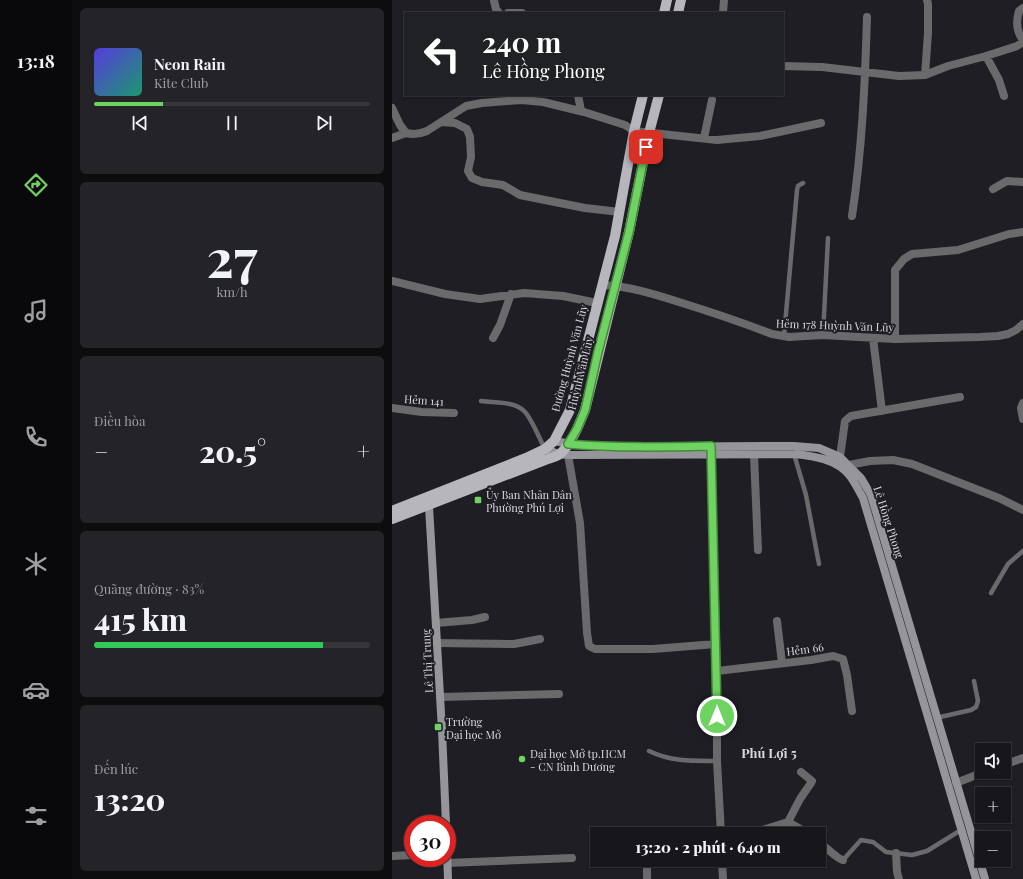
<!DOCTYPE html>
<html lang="vi">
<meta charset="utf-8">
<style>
:root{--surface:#17161b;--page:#242328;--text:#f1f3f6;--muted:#9e9fa3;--line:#36353a;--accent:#6ed360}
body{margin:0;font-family:"Playfair Display",serif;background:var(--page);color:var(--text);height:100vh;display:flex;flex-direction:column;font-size:15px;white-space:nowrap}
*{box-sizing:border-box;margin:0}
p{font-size:13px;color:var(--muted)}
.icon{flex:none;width:22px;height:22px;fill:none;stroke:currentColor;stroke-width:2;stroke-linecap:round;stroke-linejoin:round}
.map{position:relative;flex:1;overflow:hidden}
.drawer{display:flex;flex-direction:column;gap:8px;padding:8px;background:#0d0c0f;width:320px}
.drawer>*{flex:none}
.top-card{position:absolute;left:12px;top:12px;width:380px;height:84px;border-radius:0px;box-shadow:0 1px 3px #0004,0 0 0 1px var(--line);background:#202124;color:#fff;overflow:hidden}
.controls{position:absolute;left:583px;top:743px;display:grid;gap:8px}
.controls a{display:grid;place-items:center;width:36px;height:36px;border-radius:0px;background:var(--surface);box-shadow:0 1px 3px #0004,0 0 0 1px var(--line);font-size:20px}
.speed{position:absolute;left:12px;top:815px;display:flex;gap:8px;font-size:20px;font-weight:700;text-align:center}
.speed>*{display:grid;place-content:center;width:52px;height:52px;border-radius:50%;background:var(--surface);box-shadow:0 1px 3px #0004,0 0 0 1px var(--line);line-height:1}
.speed .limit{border:6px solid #d22;background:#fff;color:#111}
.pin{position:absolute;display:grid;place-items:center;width:34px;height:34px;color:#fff;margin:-17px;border-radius:8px;box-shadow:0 2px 6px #0006}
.me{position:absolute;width:44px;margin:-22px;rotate:0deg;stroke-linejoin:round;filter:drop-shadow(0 0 3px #0008)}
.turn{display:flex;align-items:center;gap:14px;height:84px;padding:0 12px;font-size:18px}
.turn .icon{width:52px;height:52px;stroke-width:2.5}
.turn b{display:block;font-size:28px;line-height:34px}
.big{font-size:30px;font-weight:800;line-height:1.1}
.drawer .card{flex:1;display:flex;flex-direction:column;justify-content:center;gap:6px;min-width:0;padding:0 14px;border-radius:6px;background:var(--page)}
.drawer .dial{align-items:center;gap:0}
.dial b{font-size:52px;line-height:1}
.song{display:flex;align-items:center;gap:12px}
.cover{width:48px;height:48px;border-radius:6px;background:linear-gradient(135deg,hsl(250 70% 55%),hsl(160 70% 35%))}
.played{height:4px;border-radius:2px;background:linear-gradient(90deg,var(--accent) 25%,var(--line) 25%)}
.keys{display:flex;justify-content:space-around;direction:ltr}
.heat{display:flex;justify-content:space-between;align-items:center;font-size:22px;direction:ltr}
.charge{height:6px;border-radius:3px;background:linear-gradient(90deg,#34c759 83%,var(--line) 0)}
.trip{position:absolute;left:198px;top:827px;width:236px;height:40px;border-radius:0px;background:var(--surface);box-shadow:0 1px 3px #0004,0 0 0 1px var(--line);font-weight:800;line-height:40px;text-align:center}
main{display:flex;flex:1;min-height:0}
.menu{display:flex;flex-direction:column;width:72px;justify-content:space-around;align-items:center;background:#09090b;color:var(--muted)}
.menu .icon{width:28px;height:28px}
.menu .selected{color:var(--accent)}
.menu b{font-size:18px;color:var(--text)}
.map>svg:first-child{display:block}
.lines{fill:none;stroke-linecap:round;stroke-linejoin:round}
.lane{stroke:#6a6a6d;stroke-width:4.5}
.street{stroke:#6a6a6d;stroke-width:8}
.secondary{stroke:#95959a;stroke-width:8}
.primary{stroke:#b7b6bd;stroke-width:10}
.route-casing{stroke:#48893e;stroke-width:10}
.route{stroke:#6ed360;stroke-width:7}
.poi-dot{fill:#6ed360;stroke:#1f1e24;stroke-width:1.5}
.labels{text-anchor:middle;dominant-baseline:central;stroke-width:4;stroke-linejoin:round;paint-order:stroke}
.street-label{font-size:11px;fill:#d9d9dd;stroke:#1f1e24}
.poi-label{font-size:11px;fill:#d9d9dd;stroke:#1f1e24;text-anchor:start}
.quarter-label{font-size:13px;font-weight:bold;fill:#d9d9dd;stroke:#1f1e24}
</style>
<main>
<nav class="menu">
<b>13:18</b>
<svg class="icon selected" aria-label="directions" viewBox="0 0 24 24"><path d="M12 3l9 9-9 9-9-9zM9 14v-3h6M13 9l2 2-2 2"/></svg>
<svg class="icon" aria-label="music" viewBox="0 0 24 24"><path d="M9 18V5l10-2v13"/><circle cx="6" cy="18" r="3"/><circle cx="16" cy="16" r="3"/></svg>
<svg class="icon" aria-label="phone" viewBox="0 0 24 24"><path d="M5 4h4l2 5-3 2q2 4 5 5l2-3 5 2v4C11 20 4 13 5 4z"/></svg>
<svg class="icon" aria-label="climate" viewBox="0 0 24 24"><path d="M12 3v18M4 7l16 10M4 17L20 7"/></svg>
<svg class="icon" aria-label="car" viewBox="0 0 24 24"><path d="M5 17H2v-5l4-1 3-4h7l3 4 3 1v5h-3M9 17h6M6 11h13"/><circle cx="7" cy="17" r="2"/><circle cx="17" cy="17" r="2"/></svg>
<svg class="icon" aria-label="filters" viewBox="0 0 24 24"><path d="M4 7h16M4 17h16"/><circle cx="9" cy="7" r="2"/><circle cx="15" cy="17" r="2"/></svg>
</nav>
<section class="drawer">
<div class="card">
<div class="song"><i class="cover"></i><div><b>Neon Rain</b><p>Kite Club</p></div></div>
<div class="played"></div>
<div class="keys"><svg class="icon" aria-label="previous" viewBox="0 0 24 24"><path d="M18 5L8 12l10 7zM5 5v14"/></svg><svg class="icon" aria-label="pause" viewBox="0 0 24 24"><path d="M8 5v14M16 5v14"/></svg><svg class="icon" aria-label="next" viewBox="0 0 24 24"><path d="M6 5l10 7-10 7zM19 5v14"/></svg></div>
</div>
<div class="card dial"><b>27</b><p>km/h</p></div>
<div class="card"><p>Điều hòa</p>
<div class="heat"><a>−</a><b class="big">20.5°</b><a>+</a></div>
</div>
<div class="card"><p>Quãng đường · 83%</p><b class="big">415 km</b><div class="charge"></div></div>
<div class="card"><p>Đến lúc</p><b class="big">13:20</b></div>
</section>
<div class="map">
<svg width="631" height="879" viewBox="0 0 631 879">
<rect width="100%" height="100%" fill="#1f1e24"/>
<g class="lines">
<path class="lane" d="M431 335 436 238
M392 336 405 190 406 186 411 183
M89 401C102 403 122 401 132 411 139 417 148 440 153 449
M402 454 414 495 427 564
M599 593 616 564 631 551
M544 718 579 710 584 707 586 701 582 681
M257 751C280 762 300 761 325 761
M451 860 469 840 481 842 494 852 520 855 535 851 569 830"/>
<path class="street" d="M102 1 104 9 107 13
M631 8 627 11C624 21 624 31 631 40
M116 13H130
M331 13 332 0
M594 56 607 80 612 96
M391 66 430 67 507 76 533 75 556 66 594 56 625 46 631 42
M533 75 536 33V4L535 0
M186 95 189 111
M0 108 8 125 14 133C22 135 28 134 35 131L74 106 90 103 129 100 151 102 192 112 233 125 242 131 325 140 368 136 429 123
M50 122 63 123 75 129 78 137 79 157 76 171 80 178 90 182 111 185 128 195 193 208 228 212
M0 138 14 133
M312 138 320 100
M601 189 615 181 631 182
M460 216C470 150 473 84 475 17
M0 281 53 294 88 299 132 293 171 296 205 303
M210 285C236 286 262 294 287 302 319 312 349 322 380 334L397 337 431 335 503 339 588 337 606 336 616 334 624 330 631 324
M101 338 108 325 119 294
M481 338 490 411
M503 339V270L512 259 520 254 566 250 617 234 631 232
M631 403 629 408 631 419
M0 408 30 412 62 413
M319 449 325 671V761L329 834
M176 455 188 523 195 633 197 646 203 649H261L324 644
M362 455 366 550
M448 457 453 421 459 416 568 397
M457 465 478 461 501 460 520 464 607 498 631 510
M385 621 390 663
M44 623 80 620 93 617
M45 643 122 644 148 639
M325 671 419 660 441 656 451 659 455 675 460 711
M48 697 167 694
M612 765 631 758
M564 783 592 772
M396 822 408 799 419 783 420 781 409 772
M346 834 361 833 396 822 417 834
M201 840H205
M427 842C433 846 445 859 451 860
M504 853 505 872 507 879
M0 856 21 855
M255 860V879
M330 860 331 879
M55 863 180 858"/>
<path class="secondary" d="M162 441C202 449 245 448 286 447 325 446 363 446 402 446L427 448 448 457 469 478 479 495 593 879
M153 449 167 454 176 455 402 454C422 456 445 459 458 476 463 483 467 491 471 498L584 879
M34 500 37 506 50 730 54 824
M55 850 56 879"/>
<path class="primary" d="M272 13 275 0
M286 13 289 0
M0 511 134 458 153 449 162 441 178 410 223 236 242 131 251 95
M0 519 153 460C158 458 164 457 168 454 180 443 187 425 193 410L237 232 257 133 267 95"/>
</g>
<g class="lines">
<g class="route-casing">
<path id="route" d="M254 147 237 232 206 352 193 410 185 429 176 444C224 448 271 447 319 446L325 716"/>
</g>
<use href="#route" class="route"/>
</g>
<g class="poi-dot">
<rect x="82" y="496" width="8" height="8" rx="2"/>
<rect x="42" y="723" width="8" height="8" rx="2"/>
<circle cx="130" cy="759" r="4"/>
</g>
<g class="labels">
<g class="street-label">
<text transform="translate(443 325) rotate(2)">Hẻm 178 Huỳnh Văn Lũy</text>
<text transform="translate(177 358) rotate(-75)">Đường Huỳnh Văn Lũy</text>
<text transform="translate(188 373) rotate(-76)">Huỳnh Văn Lũy</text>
<text transform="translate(32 400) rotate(4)">Hẻm 141</text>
<text transform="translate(497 522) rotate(72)">Lê Hồng Phong</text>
<text transform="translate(413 649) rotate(-7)">Hẻm 66</text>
<text transform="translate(35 661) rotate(-93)">Lê Thị Trung</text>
</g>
<g class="poi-label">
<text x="94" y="494">Ủy Ban Nhân Dân<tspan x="94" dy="13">Phường Phú Lợi</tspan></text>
<text x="54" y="721">Trường<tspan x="54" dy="13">Đại học Mở</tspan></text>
<text x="138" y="753">Đại học Mở tp.HCM<tspan x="138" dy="13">- CN Bình Dương</tspan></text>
</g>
<g class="quarter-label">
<text x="377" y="752">Phú Lợi 5</text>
</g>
</g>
</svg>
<div class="controls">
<a><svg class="icon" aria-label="sound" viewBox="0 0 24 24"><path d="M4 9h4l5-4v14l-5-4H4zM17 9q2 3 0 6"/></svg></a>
<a>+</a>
<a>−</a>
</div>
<div class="speed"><div class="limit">30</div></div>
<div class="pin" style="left:254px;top:147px;background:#d93025"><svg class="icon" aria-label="arrive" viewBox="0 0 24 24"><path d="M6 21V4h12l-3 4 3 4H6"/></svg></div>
<svg class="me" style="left:325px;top:716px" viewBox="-20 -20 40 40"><circle r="17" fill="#6ed360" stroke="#fff" stroke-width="3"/><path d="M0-11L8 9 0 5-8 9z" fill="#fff"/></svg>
<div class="trip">13:20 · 2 phút · 640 m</div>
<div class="top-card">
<div class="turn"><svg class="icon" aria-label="left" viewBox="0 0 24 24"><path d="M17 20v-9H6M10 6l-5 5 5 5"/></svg><div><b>240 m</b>Lê Hồng Phong</div></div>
</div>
</div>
</main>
